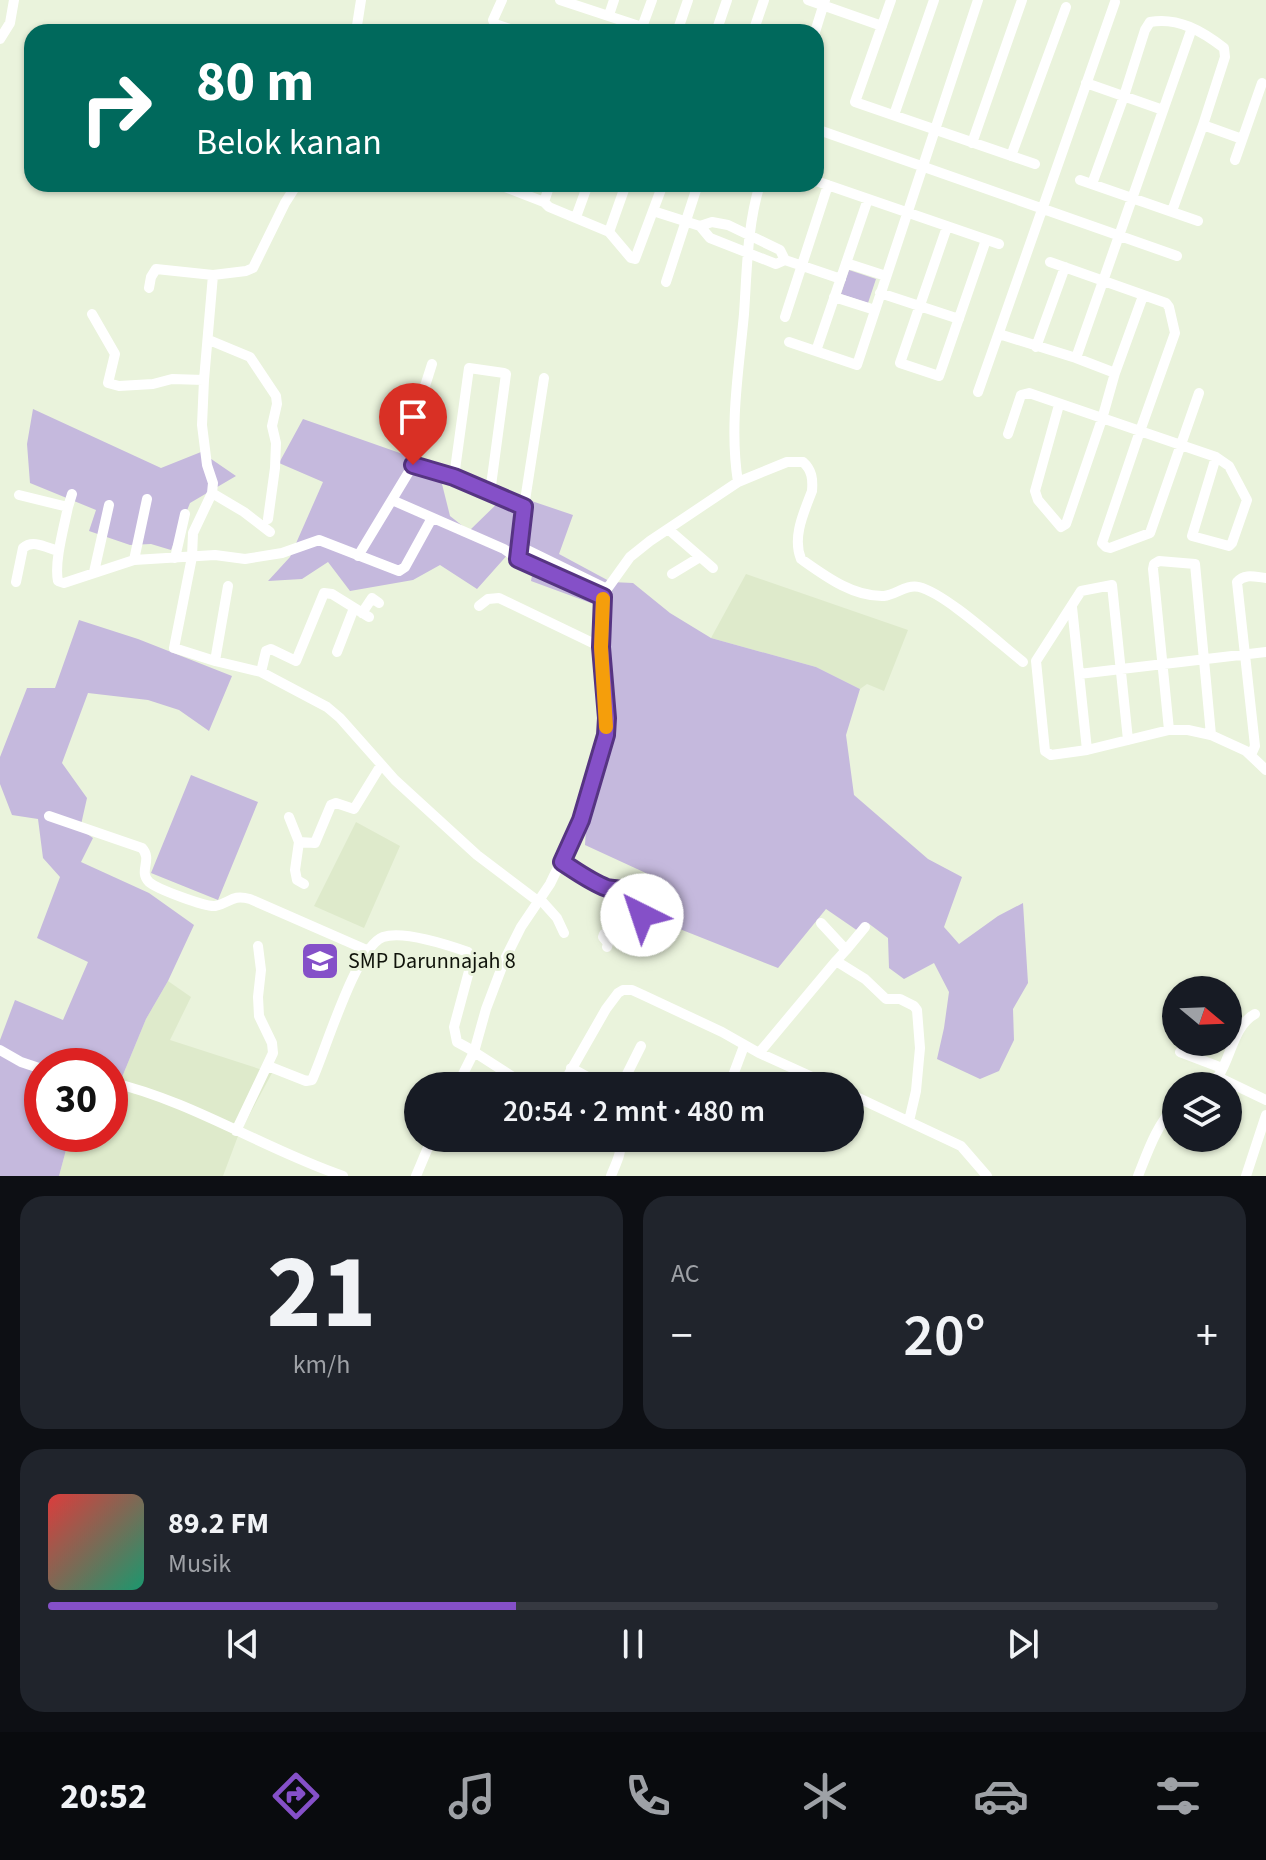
<!DOCTYPE html>
<html lang="id">
<meta charset="utf-8">
<style>
:root{--surface:#171b24;--page:#20242c;--text:#f1f3f6;--muted:#9ea1a6;--line:#363941;--accent:#8550c8}
body{margin:0;font-family:"Source Sans 3",sans-serif;background:var(--page);color:var(--text);height:100vh;display:flex;flex-direction:column;font-size:30px;white-space:nowrap}
*{box-sizing:border-box;margin:0}
p{font-size:26px;color:var(--muted)}
.icon{flex:none;width:44px;height:44px;fill:none;stroke:currentColor;stroke-width:2;stroke-linecap:round;stroke-linejoin:round}
.map{position:relative;height:1176px;overflow:hidden}
.details{display:flex;flex-direction:column;gap:20px;padding:20px;background:#0d0f14;flex:1}
.details>*{flex:none}
.top-card{position:absolute;left:24px;top:24px;width:800px;height:168px;border-radius:24px;box-shadow:0 2px 6px #0004;background:#00695c;color:#fff;overflow:hidden}
.needle{width:52px;rotate:109deg}
.controls{position:absolute;left:1162px;top:976px;display:grid;gap:16px}
.controls a{display:grid;place-items:center;width:80px;height:80px;border-radius:50%;background:var(--surface);box-shadow:0 2px 6px #0004;font-size:40px}
.speed{position:absolute;left:24px;top:1048px;display:flex;gap:16px;font-size:40px;font-weight:700;text-align:center}
.speed>*{display:grid;place-content:center;width:104px;height:104px;border-radius:50%;background:var(--surface);box-shadow:0 2px 6px #0004;line-height:1}
.speed .limit{border:12px solid #d22;background:#fff;color:#111}
.pin{position:absolute;display:grid;place-items:center;width:68px;height:68px;color:#fff;margin:-82px -34px;border-radius:50% 50% 50% 0;rotate:-45deg;box-shadow:0 0 8px #0007}
.pin .icon{rotate:45deg}
.me{position:absolute;width:88px;margin:-44px;rotate:319deg;stroke-linejoin:round;filter:drop-shadow(0 0 6px #0008)}
.turn{display:flex;align-items:center;gap:28px;height:168px;padding:0 40px;font-size:36px}
.turn .icon{width:104px;height:104px;stroke-width:2.5}
.turn b{display:block;font-size:56px;line-height:68px}
.big{font-size:60px;font-weight:600;line-height:1.1}
.details .widget{flex:1;display:flex;flex-direction:column;justify-content:center;gap:12px;min-width:0;padding:0 28px;border-radius:24px;background:var(--page)}
.details .dial{align-items:center;gap:0}
.dial b{font-size:104px;line-height:1}
.song{display:flex;align-items:center;gap:24px}
.cover{width:96px;height:96px;border-radius:12px;background:linear-gradient(135deg,hsl(0 70% 55%),hsl(160 70% 35%))}
.played{height:8px;border-radius:4px;background:linear-gradient(90deg,var(--accent) 40%,var(--line) 40%)}
.keys{display:flex;justify-content:space-around;direction:ltr}
.heat{display:flex;justify-content:space-between;align-items:center;font-size:44px;direction:ltr}
.details .tiles{flex:1;display:grid;gap:20px;grid-template-columns:1fr 1fr}
.widget:last-child{grid-column:span 2}
.trip{position:absolute;left:404px;top:1072px;width:460px;height:80px;border-radius:40px;background:var(--surface);box-shadow:0 2px 6px #0004;font-weight:600;line-height:80px;text-align:center}
.dock{display:flex;height:128px;justify-content:space-around;align-items:center;background:#090b0e;color:var(--muted)}
.dock .icon{width:56px;height:56px}
.dock .on{color:var(--accent)}
.dock b{font-size:36px;color:var(--text)}
.map>svg:first-child{display:block}
.built{fill:#deeacb}
.green{fill:#c5b9dd}
.lines{fill:none;stroke-linecap:round;stroke-linejoin:round}
.street{stroke:#fff;stroke-width:10}
.route-casing{stroke:#563482;stroke-width:20}
.route{stroke:#8550c8;stroke-width:14}
.slow{stroke:#f59e0b;stroke-width:14}
.labels{text-anchor:middle;dominant-baseline:central;stroke-width:6;stroke-linejoin:round;paint-order:stroke}
.poi-label{font-size:22px;fill:#10130b;stroke:#eaf3dc;text-anchor:start}
</style>
<div class="map">
<svg width="1266" height="1176" viewBox="0 0 1266 1176">
<rect width="100%" height="100%" fill="#eaf3dc"/>
<path class="built" d="M746 574 908 630 884 691 867 684 860 689 816 667 711 638Z
M356 822 400 846 364 928 314 906Z
M168 981 191 997 170 1040 272 1073 238 1136 223 1176H59L69 1139 56 1134H110V1082H120L146 1019Z"/>
<path class="green" d="M849 270 876 279 868 303 841 294Z
M33 409 161 468 201 452 236 476 190 503 171 550 151 544 130 545 89 531 96 510 30 483 27 444Z
M303 419 454 472 442 484 450 516 469 531 508 493 573 515 559 554 611 582 633 583 670 613 711 638 816 667 860 689 846 735 854 795 928 859 962 877 944 927 959 944 998 916 1023 903 1028 983 1013 1009 1014 1040 999 1071 980 1079 937 1059 944 1028 949 992 934 963 904 979 889 968 888 938 868 923 858 931 826 909 778 968 647 916 661 880 585 845 589 781 616 718 603 636 607 609 531 581 536 554 519 542 477 589 440 565 413 580 350 591 328 562 302 579 268 581 290 557 323 482 279 463Z
M79 620 138 639 232 676 209 731 179 710 148 700 88 693 62 763 87 798 80 829 93 838 81 862 149 893 194 925 168 981 146 1019 120 1082H110V1066H42V1134H56L69 1139 59 1176H0V1040L15 1000 63 1020 88 962 37 938 60 877 43 858 38 819 12 815 0 784V757L27 688H55Z
M191 775 258 802 218 900 151 873Z"/>
<g class="lines">
<path class="street" d="M502 0 493 20 495 24 519 32
M560 0 657 32
M808 0 882 26
M891 0 855 102 1035 164
M609 15 614 0
M641 30 652 0
M356 32 361 0
M677 32 688 0
M716 32 727 0
M753 32 764 0
M815 32 825 0
M0 39 10 23 14 0
M1086 83 1163 110
M894 115 934 0
M1203 125 1242 139
M816 129 1177 256
M972 143 1022 0
M1011 156 1066 7
M1235 160 1262 83
M1080 180 1198 221
M816 181 999 244
M297 184 285 203 253 268 246 271 213 275 204 380 202 425 207 465 213 483 212 493 193 533 192 557 174 648 215 661 261 672 327 707 340 718 395 780 477 855 539 902
M497 184 544 202
M550 184 544 202 549 207 609 232
M626 184 609 232 631 258 635 259 663 184
M1092 184 1124 96 1145 30 1150 22C1178 17 1202 31 1224 48L1225 57 1203 125 1172 211
M653 211 700 226 710 238 776 264 785 260 841 279
M576 217 588 184
M700 226 712 222 728 225 780 250 785 260
M947 227 900 363 939 376 986 240
M1050 262 1166 303 1169 307 1175 333 1140 431 1102 543 1106 547 1110 548 1150 533 1199 393
M846 263 886 276
M666 282 698 184
M149 288 151 277 156 269 213 275
M880 293 959 319
M834 297 875 310
M92 314 115 354 108 383 119 386 153 384 172 379 204 380
M785 317 828 185
M999 334 1076 358 1115 373
M209 340 250 357 276 396 277 404 272 426 276 443 275 468 268 519
M789 342 857 365 978 0
M1036 347 1065 267
M816 351 868 199
M1076 358 1192 28
M432 364 425 386 413 465 454 477 524 507
M978 392 1115 2
M1059 405 1035 491 1038 500 1061 527 1066 524 1102 419 1115 373 1143 296
M1008 434 1021 395 1029 393 1216 457 1229 466 1247 500 1232 543 1229 546 1192 536 1216 457
M454 477 469 368 504 373 506 374 490 493
M738 482 787 462H803C812 470 813 479 812 491 804 512 792 537 801 559 825 576 853 597 884 596 896 595 906 584 919 587 945 593 1000 644 1023 662
M212 493 244 512 270 532
M19 495 68 507 72 494
M392 500 504 549 518 559 603 597
M68 507C64 527 54 562 58 581L64 583 134 560 215 555 245 559 282 553 319 540 399 571 405 567 432 518
M668 529 713 568
M514 548 521 547 607 589
M358 556 413 465
M175 558 185 514
M518 559 524 507 544 378
M134 560 147 499
M94 572 109 505
M672 574 700 557
M16 582 23 548C33 539 47 548 58 551
M479 606 488 599 499 598 601 647
M1072 607 1087 750
M362 613 372 598 379 603
M337 652 354 608
M215 661 228 586
M261 672 266 651 271 649 296 661 324 593 332 594 369 617
M1079 674 1266 652
M1169 730 1153 569 1154 564 1159 561 1195 564 1211 735
M1128 740 1112 585 1081 591 1036 661 1045 751 1051 755 1087 750 1169 730H1188L1211 735 1246 751 1266 770
M1251 755 1255 746 1237 582C1245 573 1255 577 1266 578
M49 816 142 848C153 860 138 871 149 882 157 889 205 907 215 906 231 903 231 894 250 899L369 951
M289 817 299 842 315 843 331 805 336 803 354 809 381 765
M299 842 295 870 297 880 304 884
M562 862C576 871 592 883 608 888 617 891 627 888 634 894 642 899 643 908 641 917L634 923 604 934 603 937 608 943 607 947
M540 899 557 918 564 933
M821 923 846 950 836 961
M846 950 865 927
M0 1050 21 1062 42 1069
M1180 1052 1222 1068
M759 1053 836 961 865 979 886 999H900L914 1006 917 1010 920 1048 916 1091 909 1121
M268 1066 306 1081 312 1080C325 1052 356 947 383 937 404 930 448 945 468 952L472 960 454 1027 457 1042 468 1048 527 1086
M571 1068 604 1086
M1218 1077 1266 1100
M110 1082C192 1101 264 1149 343 1176
M457 1086 474 1052 486 1009 505 959 521 927 550 884 581 820 600 758 606 735 607 718 601 647 603 597 607 589 630 557 650 541 738 482C729 426 739 369 744 314 747 271 747 226 760 184
M562 1086 606 1009 618 993 623 990H632L643 995 722 1032 759 1053 832 1086
M621 1086 641 1046
M729 1086 744 1046
M1203 1086C1208 1083 1215 1080 1219 1075 1231 1057 1234 1025 1255 1014
M850 1094 961 1146 987 1176
M236 1131 273 1053 272 1043 259 1016 258 997 261 970 258 946
M416 1176 432 1138
M611 1176C615 1165 624 1150 619 1138
M1138 1176C1148 1151 1157 1124 1176 1105
M1246 1176 1266 1115"/>
</g>
<g class="lines">
<g class="route-casing">
<path id="route" d="M413 465 454 477 524 507 518 559 603 597 601 647 607 718 606 735 581 820 562 862C576 871 591 882 607 888 615 890 626 888 633 893 641 898 643 907 642 915"/>
</g>
<use href="#route" class="route"/>
<path class="slow" d="M603 599 601 647 606 727"/>
</g>
<defs>
<g id="school-square" transform="scale(2)"><rect x="-9" y="-9" width="18" height="18" rx="4" fill="#8550c8" stroke="#eaf3dc"/><path d="M0-5L7-2L0 1L-7-2ZM-4 1L0 2.5L4 1V4Q0 6-4 4Z" fill="#fff"/></g>
</defs>
<g fill-rule="evenodd">
<use href="#school-square" x="320" y="961"/>
</g>
<g class="labels">
<g class="poi-label">
<text x="348" y="961">SMP Darunnajah 8</text>
</g>
</g>
</svg>
<div class="controls">
<a><svg class="needle" viewBox="-14 -14 28 28"><path d="M0-13l5 13h-10z" fill="#e53935"/><path d="M0 13l5-13h-10z" fill="#9ea1a6"/></svg></a>
<a><svg class="icon" aria-label="layers" viewBox="0 0 24 24"><path d="M12 4l9 5-9 5-9-5zM3 14l9 5 9-5"/></svg></a>
</div>
<div class="speed"><div class="limit">30</div></div>
<div class="pin" style="left:413px;top:465px;background:#d93025"><svg class="icon" aria-label="arrive" viewBox="0 0 24 24"><path d="M6 21V4h12l-3 4 3 4H6"/></svg></div>
<svg class="me" style="left:642px;top:915px" viewBox="-20 -20 40 40"><circle r="19" fill="#fff"/><path d="M0-13L10 11 0 6-10 11z" fill="#8550c8"/></svg>
<div class="trip">20:54 · 2 mnt · 480 m</div>
<div class="top-card">
<div class="turn"><svg class="icon" aria-label="right" viewBox="0 0 24 24"><path d="M7 20v-9h11M14 6l5 5-5 5"/></svg><div><b>80 m</b>Belok kanan</div></div>
</div>
</div>
<section class="details">
<div class="tiles">
<div class="widget dial"><b>21</b><p>km/h</p></div>
<div class="widget"><p>AC</p>
<div class="heat"><a>−</a><b class="big">20°</b><a>+</a></div>
</div>
<div class="widget">
<div class="song"><i class="cover"></i><div><b>89.2 FM</b><p>Musik</p></div></div>
<div class="played"></div>
<div class="keys"><svg class="icon" aria-label="previous" viewBox="0 0 24 24"><path d="M18 5L8 12l10 7zM5 5v14"/></svg><svg class="icon" aria-label="pause" viewBox="0 0 24 24"><path d="M8 5v14M16 5v14"/></svg><svg class="icon" aria-label="next" viewBox="0 0 24 24"><path d="M6 5l10 7-10 7zM19 5v14"/></svg></div>
</div>
</div>
</section>
<nav class="dock">
<b>20:52</b>
<svg class="icon on" aria-label="directions" viewBox="0 0 24 24"><path d="M12 3l9 9-9 9-9-9zM9 14v-3h6M13 9l2 2-2 2"/></svg>
<svg class="icon" aria-label="music" viewBox="0 0 24 24"><path d="M9 18V5l10-2v13"/><circle cx="6" cy="18" r="3"/><circle cx="16" cy="16" r="3"/></svg>
<svg class="icon" aria-label="phone" viewBox="0 0 24 24"><path d="M5 4h4l2 5-3 2q2 4 5 5l2-3 5 2v4C11 20 4 13 5 4z"/></svg>
<svg class="icon" aria-label="climate" viewBox="0 0 24 24"><path d="M12 3v18M4 7l16 10M4 17L20 7"/></svg>
<svg class="icon" aria-label="car" viewBox="0 0 24 24"><path d="M5 17H2v-5l4-1 3-4h7l3 4 3 1v5h-3M9 17h6M6 11h13"/><circle cx="7" cy="17" r="2"/><circle cx="17" cy="17" r="2"/></svg>
<svg class="icon" aria-label="filters" viewBox="0 0 24 24"><path d="M4 7h16M4 17h16"/><circle cx="9" cy="7" r="2"/><circle cx="15" cy="17" r="2"/></svg>
</nav>
